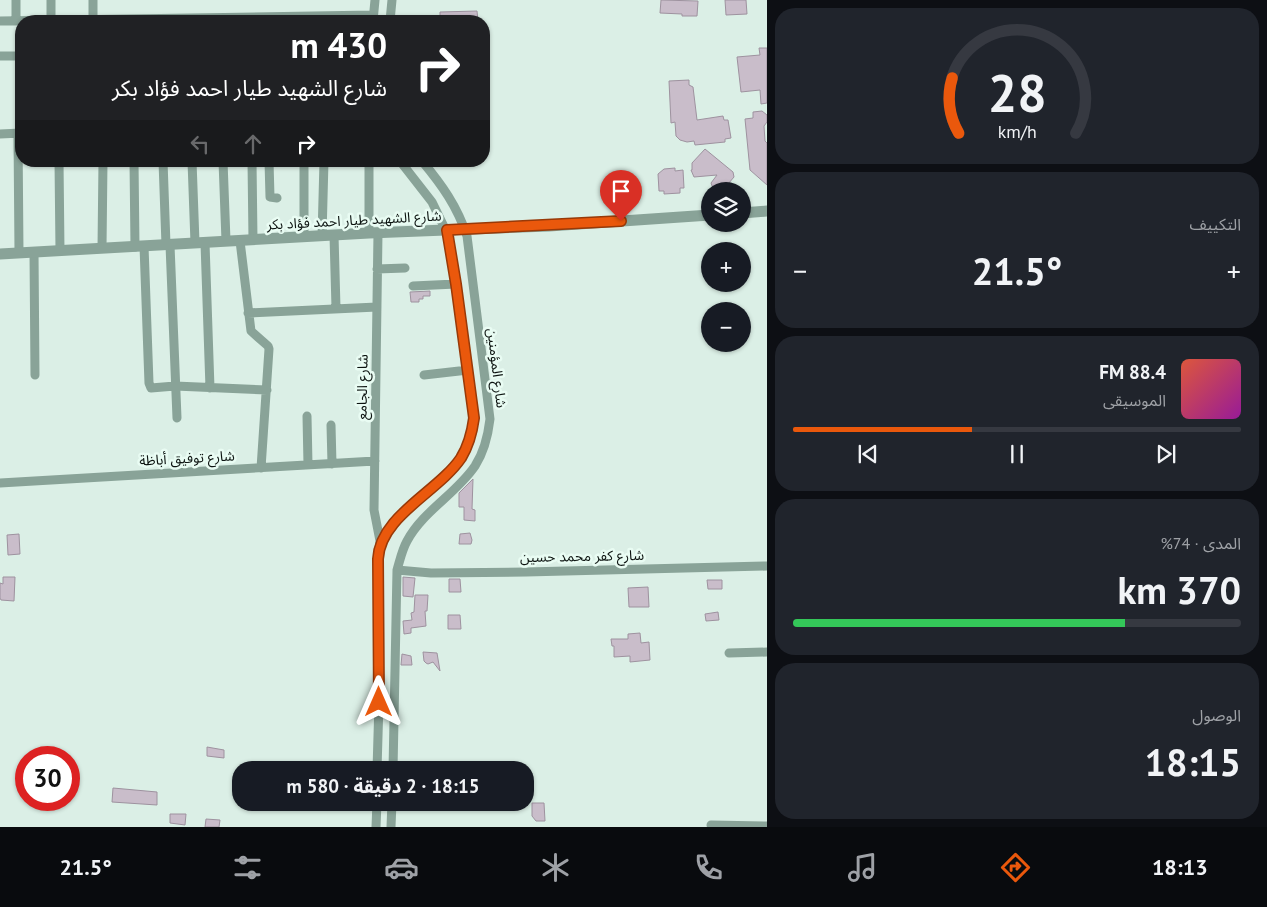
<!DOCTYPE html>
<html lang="ar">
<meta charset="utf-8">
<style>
:root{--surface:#171b24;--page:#20242c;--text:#f1f3f6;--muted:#9ea1a6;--line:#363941;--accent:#ea580c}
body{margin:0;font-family:"PT Sans","Noto Sans Arabic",sans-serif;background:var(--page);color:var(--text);direction:rtl;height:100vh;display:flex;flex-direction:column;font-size:19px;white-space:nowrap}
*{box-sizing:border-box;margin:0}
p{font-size:16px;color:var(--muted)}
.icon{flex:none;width:28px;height:28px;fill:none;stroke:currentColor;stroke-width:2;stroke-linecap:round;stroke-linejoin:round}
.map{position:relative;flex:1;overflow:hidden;direction:ltr}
.side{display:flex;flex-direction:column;gap:8px;padding:8px;background:#0d0f14;width:500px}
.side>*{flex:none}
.top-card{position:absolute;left:15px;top:15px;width:475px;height:152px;border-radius:20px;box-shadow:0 1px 4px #0004;direction:rtl;background:#202124;color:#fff;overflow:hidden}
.tools{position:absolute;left:701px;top:182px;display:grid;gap:10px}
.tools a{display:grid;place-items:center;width:50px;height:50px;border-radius:50%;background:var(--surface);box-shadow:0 1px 4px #0004;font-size:25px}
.speed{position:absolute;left:15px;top:746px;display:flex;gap:10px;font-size:25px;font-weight:700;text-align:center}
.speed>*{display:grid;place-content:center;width:65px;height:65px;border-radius:50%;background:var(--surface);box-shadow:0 1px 4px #0004;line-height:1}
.speed .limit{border:8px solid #d22;background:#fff;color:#111}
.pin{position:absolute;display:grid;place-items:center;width:42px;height:42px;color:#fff;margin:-51px -21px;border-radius:50% 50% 50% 0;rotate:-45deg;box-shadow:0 0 5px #0007}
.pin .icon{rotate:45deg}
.me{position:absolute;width:55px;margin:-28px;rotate:0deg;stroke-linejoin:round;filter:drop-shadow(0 0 4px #0008)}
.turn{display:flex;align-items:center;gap:18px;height:105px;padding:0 20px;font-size:22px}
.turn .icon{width:65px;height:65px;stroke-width:2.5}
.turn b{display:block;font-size:35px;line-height:42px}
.lanes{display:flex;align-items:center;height:48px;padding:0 20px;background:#0003;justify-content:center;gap:25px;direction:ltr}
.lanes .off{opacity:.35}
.big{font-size:38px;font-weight:700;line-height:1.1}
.side .tile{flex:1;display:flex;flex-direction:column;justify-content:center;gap:8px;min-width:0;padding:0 18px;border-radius:20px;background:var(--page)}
.side .dial{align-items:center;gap:0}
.dial svg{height:130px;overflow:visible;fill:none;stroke:var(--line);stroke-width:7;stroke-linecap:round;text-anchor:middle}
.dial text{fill:var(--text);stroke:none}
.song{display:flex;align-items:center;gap:15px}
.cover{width:60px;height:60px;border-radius:8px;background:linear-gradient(135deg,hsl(10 70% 55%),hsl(300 70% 35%))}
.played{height:5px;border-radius:2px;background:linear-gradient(90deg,var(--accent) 40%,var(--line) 40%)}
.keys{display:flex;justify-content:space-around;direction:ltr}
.heat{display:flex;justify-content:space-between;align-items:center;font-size:28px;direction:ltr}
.charge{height:8px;border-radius:4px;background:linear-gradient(90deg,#34c759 74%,var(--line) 0)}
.trip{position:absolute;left:232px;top:761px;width:302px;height:50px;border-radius:20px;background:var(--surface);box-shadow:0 1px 4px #0004;font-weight:700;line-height:50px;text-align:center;direction:rtl}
.menu{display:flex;height:80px;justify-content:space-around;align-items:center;background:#090b0e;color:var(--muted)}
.menu .icon{width:35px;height:35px}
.menu .current{color:var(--accent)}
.menu b{font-size:22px;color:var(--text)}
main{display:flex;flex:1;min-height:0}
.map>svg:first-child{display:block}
.building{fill:#c9bdca;stroke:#9e929f}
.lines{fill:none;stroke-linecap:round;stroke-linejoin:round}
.minor{stroke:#89a398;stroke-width:9}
.tertiary{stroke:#89a398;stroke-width:11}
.route-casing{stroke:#983908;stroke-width:12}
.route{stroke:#ea580c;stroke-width:9}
.labels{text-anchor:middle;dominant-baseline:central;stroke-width:5;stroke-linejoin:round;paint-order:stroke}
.street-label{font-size:14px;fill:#0c1310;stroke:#e9fcf3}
</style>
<main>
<section class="side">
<div class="tile dial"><svg viewBox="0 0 100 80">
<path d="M14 69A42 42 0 1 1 86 69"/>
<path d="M14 69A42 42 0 0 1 10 35" stroke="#ea580c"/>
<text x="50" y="56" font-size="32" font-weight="700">28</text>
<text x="50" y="72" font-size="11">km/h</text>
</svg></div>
<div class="tile"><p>التكييف</p>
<div class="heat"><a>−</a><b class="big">21.5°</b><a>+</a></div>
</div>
<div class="tile">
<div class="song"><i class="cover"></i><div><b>88.4 FM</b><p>الموسيقى</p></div></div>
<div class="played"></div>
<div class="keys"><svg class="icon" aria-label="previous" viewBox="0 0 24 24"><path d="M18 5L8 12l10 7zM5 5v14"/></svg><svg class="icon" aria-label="pause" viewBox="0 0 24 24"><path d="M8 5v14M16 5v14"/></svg><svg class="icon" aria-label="next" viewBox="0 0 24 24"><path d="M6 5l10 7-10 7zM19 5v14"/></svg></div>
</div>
<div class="tile"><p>المدى · 74%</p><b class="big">370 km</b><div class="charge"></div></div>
<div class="tile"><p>الوصول</p><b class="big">18:15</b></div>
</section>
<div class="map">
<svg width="767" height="827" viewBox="0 0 767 827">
<rect width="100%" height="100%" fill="#dbefe6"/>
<path class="building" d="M661 0 698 1 697 16H682V14L660 13Z
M725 0H746L747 14 726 15Z
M477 11 478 21H466V17L440 18V12Z
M759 48H767V103L761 104 760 90 741 92 737 57 760 55Z
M689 80V85L693 87 697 120 723 116 724 120H728L731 138 725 139V142L695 145 694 141 687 142 680 140 676 136 675 122 671 123 669 81Z
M762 111 767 115V122L764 126 765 141 767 143V185L750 170 745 119 753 118V112Z
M705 149 733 172 734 177 722 191H714L711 183 717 175 694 177 691 170H692V163Z
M675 168V171L683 170 684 188H680V193L664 194V191H659L658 174 664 169Z
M430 291V296H423V299H419V302H411L410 292Z
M473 479 472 509 475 510V521L464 520V507H459V493Z
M470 533 472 540 471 544H459L460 534Z
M19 534 20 554 8 555 7 535Z
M3 577H15L14 601 1 600 0 598V583L3 584Z
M403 577 415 578 413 597 403 596Z
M449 579H460L461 592H449Z
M707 580H722V589H708Z
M648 587 649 607H629L628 588Z
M415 595H428L427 611H425L426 626 411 628V633L404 634 403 621 412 620 411 613 414 612Z
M718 612 719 620 706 621 705 614Z
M448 615H460L461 629H448Z
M640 633 641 643 649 642 650 660 630 662V656L614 657V646H612L611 639H628V634Z
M423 652 437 653 440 671 433 662 428 664 426 663 424 661Z
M402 654 411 656 412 665H401Z
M207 747 224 750V758L207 756Z
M113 788 157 792V805L112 802Z
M532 803H544L545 821H536L532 816Z
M170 814H186L185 825 170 823Z
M206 819 220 820 219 827H205Z"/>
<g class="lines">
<path class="minor" d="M16 0V21
M51 0V21
M93 0V20
M0 21 373 15
M373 21 375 0
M390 21 392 0
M0 56H21
M0 134 21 133
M18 134 19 253
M59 161 60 251
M134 161 135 247
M163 161 166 245
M192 161 195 243
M223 161 226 241
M252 161 253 240
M269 161 270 197 277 198
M369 233V161
M378 233 374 510 380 541
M334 235 336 308
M322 236 324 161
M304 237V161
M240 241 251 331 268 346 269 349 261 468
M205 243 210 388
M170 245 177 418
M144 246 149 383 151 388 175 386 267 390
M102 248 103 161
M34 252 35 375
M377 269 405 268
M413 286 456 284
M248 313 377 307
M424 375 468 370
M307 416 308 465
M331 425 332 464
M0 483 375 461
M397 570 431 573 526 572 767 566
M729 653 767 652
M377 770 379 702 378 559 380 541 393 523 450 470 460 459 467 446 472 433 474 418 449 237 432 202 400 161
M393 770 397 570C400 560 402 550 407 541 423 511 456 494 475 466 484 452 488 436 490 419L467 236C457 206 442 185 422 161
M711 825 767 826
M376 827 377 802
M391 827 392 802"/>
<path class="tertiary" d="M742 213 767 211
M0 254 369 233 549 226 710 215"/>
</g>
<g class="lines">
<g class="route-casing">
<path id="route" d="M379 702 378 559C380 516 438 492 461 458 469 445 472 433 474 418L456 284 447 230 621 221"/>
</g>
<use href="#route" class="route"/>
</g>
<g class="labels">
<g class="street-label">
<text transform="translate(354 220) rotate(-3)">شارع الشهيد طيار احمد فؤاد بكر</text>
<text transform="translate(497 368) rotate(83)">شارع المؤمنين</text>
<text transform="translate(362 387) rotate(-89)">شارع الجامع</text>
<text transform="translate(187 458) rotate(-3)">شارع توفيق أباظة</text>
<text transform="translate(582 556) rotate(-1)">شارع كفر محمد حسين</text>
</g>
</g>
</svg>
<div class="tools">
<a><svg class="icon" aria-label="layers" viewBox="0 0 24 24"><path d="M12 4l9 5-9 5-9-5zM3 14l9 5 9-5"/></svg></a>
<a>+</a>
<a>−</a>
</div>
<div class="speed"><div class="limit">30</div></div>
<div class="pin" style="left:621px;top:221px;background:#d93025"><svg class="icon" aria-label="arrive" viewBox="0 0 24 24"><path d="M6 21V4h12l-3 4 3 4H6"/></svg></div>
<svg class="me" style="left:379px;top:702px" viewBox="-20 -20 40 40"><path d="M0-17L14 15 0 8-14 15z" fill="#ea580c" stroke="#fff" stroke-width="4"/></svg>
<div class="trip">18:15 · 2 دقيقة · 580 m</div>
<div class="top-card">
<div class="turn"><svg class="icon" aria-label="right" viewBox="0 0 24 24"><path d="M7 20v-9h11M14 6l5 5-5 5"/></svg><div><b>430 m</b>شارع الشهيد طيار احمد فؤاد بكر</div></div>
<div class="lanes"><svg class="icon off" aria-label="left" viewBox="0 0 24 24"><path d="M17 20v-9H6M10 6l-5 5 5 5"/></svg><svg class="icon off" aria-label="ahead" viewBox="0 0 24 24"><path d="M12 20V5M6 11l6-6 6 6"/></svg><svg class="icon" aria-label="right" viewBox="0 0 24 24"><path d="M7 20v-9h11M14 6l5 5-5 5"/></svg></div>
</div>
</div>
</main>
<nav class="menu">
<b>18:13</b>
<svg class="icon current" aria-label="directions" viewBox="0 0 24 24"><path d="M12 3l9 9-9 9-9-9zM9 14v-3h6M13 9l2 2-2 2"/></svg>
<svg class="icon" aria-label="music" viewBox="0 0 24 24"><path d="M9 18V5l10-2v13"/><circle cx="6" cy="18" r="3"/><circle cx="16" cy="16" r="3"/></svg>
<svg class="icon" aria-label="phone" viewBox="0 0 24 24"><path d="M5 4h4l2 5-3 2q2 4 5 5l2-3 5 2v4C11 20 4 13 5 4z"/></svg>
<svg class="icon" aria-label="climate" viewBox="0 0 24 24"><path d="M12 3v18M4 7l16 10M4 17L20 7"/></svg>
<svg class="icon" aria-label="car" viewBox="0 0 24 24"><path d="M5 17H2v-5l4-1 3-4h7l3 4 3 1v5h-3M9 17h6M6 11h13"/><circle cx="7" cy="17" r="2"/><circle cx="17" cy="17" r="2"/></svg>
<svg class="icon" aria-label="filters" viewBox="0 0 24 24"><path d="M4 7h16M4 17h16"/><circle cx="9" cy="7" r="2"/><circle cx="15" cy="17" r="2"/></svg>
<b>21.5°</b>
</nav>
